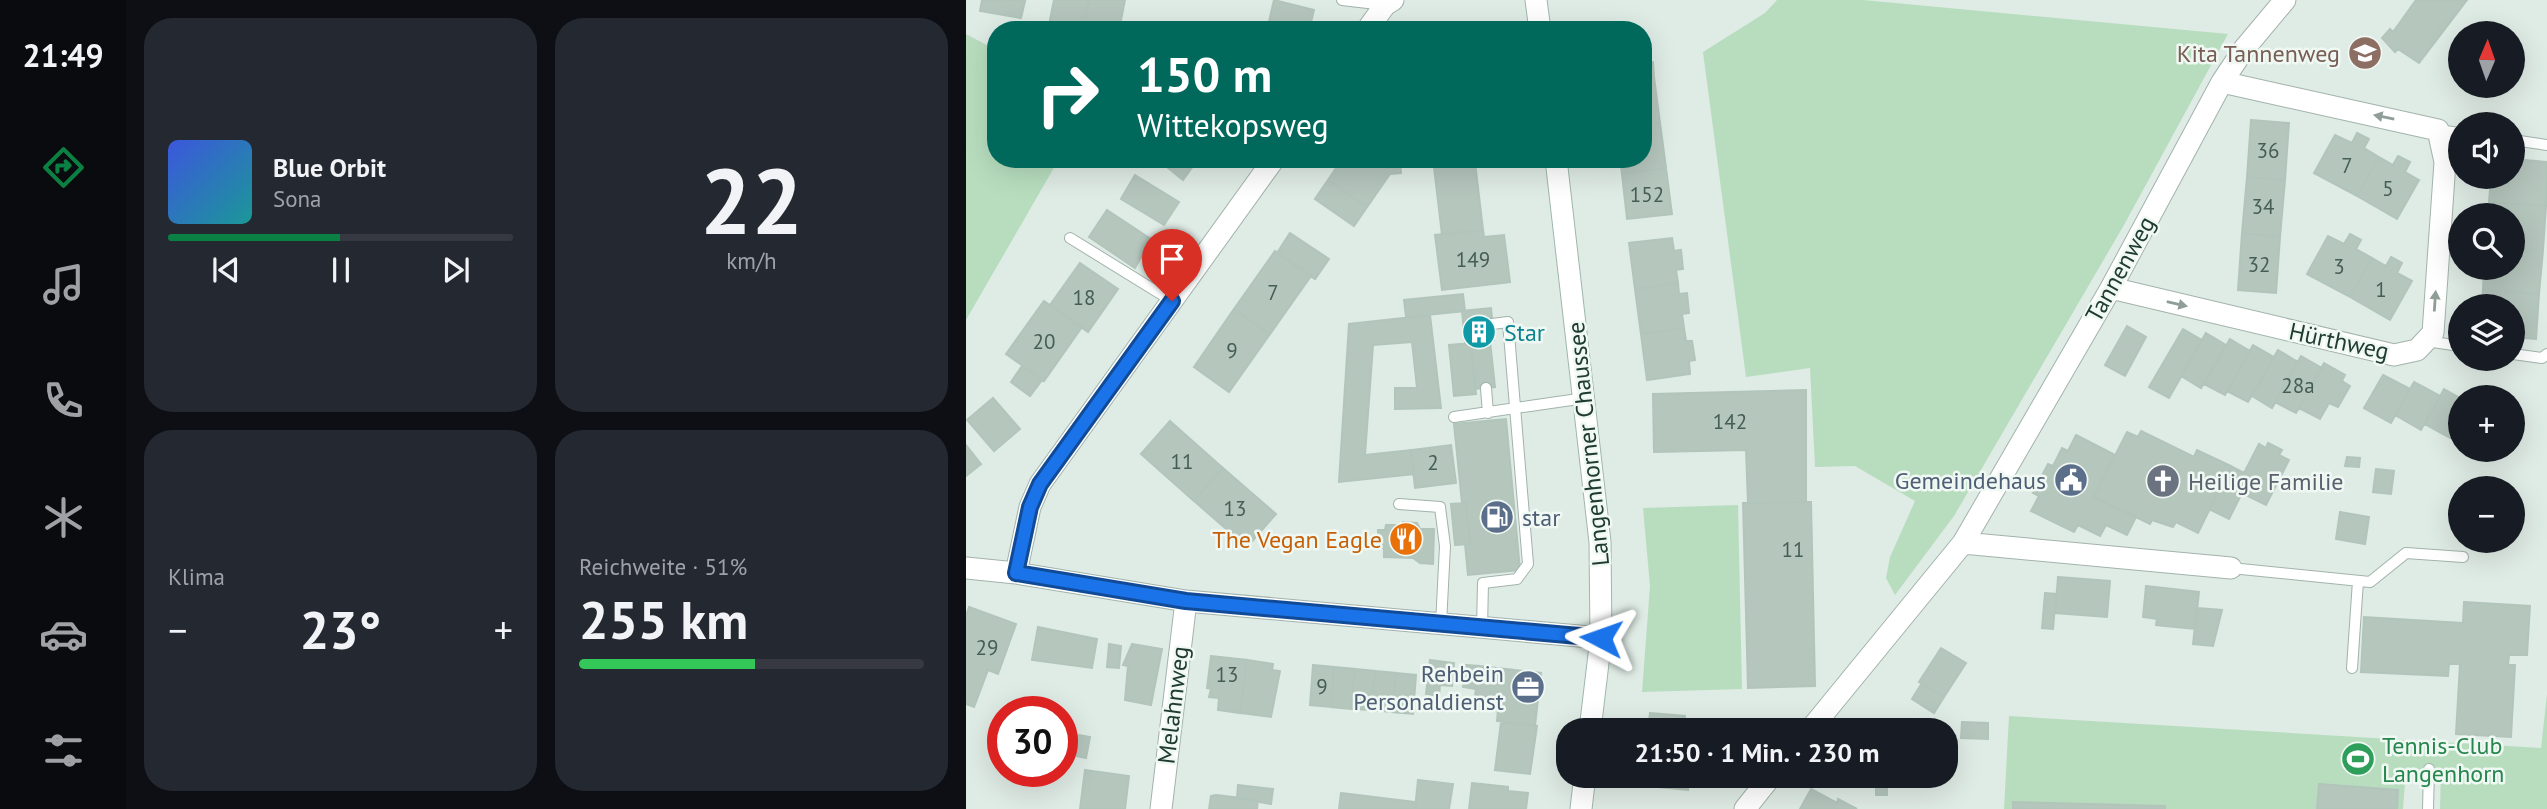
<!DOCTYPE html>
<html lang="de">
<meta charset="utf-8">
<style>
:root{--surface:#171b24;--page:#242831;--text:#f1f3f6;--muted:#9ea1a6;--line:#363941;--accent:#0b8043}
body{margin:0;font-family:"PT Sans",sans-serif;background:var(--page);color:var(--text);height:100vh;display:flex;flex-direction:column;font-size:26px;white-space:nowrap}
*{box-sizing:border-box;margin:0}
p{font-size:23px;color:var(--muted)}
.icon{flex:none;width:38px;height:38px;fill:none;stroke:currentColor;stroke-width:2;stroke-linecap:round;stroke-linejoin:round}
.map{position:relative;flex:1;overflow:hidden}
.drawer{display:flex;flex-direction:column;gap:18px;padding:18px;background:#0d0f14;width:840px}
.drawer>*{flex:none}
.banner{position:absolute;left:21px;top:21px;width:665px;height:147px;border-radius:28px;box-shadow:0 7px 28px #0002;background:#00695c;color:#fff;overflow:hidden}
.needle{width:46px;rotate:2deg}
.controls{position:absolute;left:1482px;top:21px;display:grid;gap:14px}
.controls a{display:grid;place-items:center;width:77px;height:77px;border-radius:50%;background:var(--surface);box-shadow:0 7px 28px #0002;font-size:35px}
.speed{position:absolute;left:21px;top:696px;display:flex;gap:14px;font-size:35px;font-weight:700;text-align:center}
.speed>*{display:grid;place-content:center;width:91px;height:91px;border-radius:50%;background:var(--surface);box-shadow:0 7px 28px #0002;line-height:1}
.speed .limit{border:10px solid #d22;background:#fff;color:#111}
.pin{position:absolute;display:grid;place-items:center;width:60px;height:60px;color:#fff;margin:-72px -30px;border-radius:50% 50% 50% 0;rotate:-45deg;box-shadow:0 0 7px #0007}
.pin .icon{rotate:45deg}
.me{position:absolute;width:77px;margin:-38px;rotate:274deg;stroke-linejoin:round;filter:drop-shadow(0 0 5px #0008)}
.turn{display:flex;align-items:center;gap:24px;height:147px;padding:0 35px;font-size:32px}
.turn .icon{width:91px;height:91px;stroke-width:2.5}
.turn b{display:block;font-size:49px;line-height:60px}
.big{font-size:52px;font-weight:700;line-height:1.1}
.drawer .card{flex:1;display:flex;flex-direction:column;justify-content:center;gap:10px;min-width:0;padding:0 24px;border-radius:28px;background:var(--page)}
.drawer .dial{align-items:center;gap:0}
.dial b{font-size:91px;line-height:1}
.song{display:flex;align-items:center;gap:21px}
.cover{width:84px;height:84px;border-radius:10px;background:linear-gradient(135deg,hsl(230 70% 55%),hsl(180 70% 35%))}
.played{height:7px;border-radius:4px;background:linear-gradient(90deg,var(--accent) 50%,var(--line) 50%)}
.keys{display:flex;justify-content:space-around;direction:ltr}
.heat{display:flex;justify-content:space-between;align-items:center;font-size:38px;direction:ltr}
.charge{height:10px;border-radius:5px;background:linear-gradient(90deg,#34c759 51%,var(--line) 0)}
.drawer .tiles{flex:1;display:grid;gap:18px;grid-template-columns:repeat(2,1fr)}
.trip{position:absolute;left:590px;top:718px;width:402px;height:70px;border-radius:28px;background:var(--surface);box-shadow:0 7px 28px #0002;font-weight:700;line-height:70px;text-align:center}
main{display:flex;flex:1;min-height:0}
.menu{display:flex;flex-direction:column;width:126px;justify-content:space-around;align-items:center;background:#090b0e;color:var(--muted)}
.menu .icon{width:49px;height:49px}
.menu .active{color:var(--accent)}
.menu b{font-size:32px;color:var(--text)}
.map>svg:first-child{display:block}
.green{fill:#b7ddbe}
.building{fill:#b5c6bd;stroke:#b2c5bb;stroke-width:2}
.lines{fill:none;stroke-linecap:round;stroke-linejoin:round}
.lane-casing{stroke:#a2b3ac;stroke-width:12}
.street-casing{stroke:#a2b3ac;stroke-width:23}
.secondary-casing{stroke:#9eb7ac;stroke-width:23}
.lane{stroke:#fff;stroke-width:10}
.street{stroke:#fff;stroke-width:21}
.secondary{stroke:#fff;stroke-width:21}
.oneway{fill:#909e98}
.route-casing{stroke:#114b97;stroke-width:18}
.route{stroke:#1a73e8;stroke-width:12}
.labels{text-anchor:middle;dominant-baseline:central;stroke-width:5;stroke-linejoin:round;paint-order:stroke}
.number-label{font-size:21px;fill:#455e55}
.education-label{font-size:24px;fill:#785e54;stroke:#f0f8f3;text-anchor:end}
.street-label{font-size:24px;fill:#203c32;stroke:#f0f8f3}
.culture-label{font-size:24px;fill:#0d838f;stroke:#f0f8f3;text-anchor:start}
.service-label{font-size:24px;fill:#4e5e75;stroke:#f0f8f3;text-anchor:end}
.worship-label{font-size:24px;fill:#5b616d;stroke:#f0f8f3;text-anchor:start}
.food-label{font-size:24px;fill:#c56008;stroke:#f0f8f3;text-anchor:end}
.leisure-label{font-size:24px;fill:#27864d;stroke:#f0f8f3;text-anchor:start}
</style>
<main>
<nav class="menu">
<b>21:49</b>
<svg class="icon active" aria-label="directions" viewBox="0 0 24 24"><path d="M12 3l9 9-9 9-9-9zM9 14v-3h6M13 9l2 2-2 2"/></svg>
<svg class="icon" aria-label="music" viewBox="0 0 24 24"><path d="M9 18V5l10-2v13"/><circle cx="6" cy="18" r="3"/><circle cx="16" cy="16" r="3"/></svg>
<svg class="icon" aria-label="phone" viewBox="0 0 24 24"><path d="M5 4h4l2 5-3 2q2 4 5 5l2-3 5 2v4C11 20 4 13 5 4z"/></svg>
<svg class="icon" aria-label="climate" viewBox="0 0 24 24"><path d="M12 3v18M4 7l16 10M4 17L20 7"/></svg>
<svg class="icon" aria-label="car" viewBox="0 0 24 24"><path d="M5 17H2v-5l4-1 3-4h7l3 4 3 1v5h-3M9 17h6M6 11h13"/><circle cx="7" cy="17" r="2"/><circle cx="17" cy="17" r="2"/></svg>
<svg class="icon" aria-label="filters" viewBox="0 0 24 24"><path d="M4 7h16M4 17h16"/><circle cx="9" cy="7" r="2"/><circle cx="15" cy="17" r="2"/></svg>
</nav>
<section class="drawer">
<div class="tiles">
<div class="card">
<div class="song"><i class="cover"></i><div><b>Blue Orbit</b><p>Sona</p></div></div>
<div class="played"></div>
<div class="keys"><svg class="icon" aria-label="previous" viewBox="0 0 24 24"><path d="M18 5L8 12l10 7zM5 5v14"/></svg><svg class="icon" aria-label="pause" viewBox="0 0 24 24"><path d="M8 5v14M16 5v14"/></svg><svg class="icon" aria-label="next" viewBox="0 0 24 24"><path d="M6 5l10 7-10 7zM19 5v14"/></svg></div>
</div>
<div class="card dial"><b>22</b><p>km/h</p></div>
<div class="card"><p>Klima</p>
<div class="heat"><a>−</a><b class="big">23°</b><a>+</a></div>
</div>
<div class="card"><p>Reichweite · 51%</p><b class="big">255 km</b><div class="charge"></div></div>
</div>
</section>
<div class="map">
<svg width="1581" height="809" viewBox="0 0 1581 809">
<rect width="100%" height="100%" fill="#dfebe5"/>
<path class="green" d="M811 0H897L1262 34 1158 225 988 516 929 595 920 578 924 557 949 501 889 466 849 467 844 368 780 377 737 52 799 13Z
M0 34 30 50V159H93L0 320Z
M772 505 776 689 676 692 684 586 677 508Z
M1581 694V809H1474L1475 770 1440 769 1437 809H1199L1198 806 1047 802V809H1038L1043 716 1575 748Z"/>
<path class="building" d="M16 0 59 1 55 18 14 11Z
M88 0H123L117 30 83 25Z
M123 0H159L153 30H117Z
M308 0 348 10 343 30H301Z
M1450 0H1501L1453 63 1432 49 1429 52 1416 38 1424 29 1427 32Z
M46 22 74 29 73 30H44Z
M486 23V30H465V25Z
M687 62 688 77 677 79V63Z
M688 77 694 123 677 125V79Z
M1285 120 1323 123 1319 180 1281 177Z
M694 123 700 168 656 174 654 159H677V125Z
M1391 133 1403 139 1398 148 1413 157 1391 196 1348 173 1369 135 1386 143Z
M1432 156 1444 162 1439 172 1453 180 1431 219 1391 196 1413 157 1427 165Z
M191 159H232L217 180Z
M376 159H434L435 173 424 174 401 207 362 180Z
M467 159H508L509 162 468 167Z
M1547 159 1581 162 1580 206 1523 202 1525 177H1547Z
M509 162 517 230 476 235 468 167Z
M700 168 706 214 661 219 656 174Z
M169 175 213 202 198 225 155 199Z
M1281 177 1319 180 1314 237 1276 233Z
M362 180 401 207 388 226 349 199Z
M1523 202 1580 206 1577 250 1547 248V215H1522Z
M141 210 185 239 169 268 123 237Z
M517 230 518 237 538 235 544 282 476 290 469 235Z
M324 233 363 259 349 279 311 253Z
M1276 233 1314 237 1310 293 1272 290Z
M1384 234 1395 240 1390 249 1406 258 1384 297 1341 274 1362 236 1378 244Z
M706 238 708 251 715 250 717 269 710 270 712 283 669 289 663 243Z
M1547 248 1577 250 1573 294 1517 290 1518 268H1547Z
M309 251 345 276 304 334 268 309Z
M1425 257 1436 263 1431 273 1446 281 1424 320 1384 297 1406 258 1420 266Z
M114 263 152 289 122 332 84 305Z
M712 283 713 294 721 293 723 313 716 314 718 328 675 334 669 289Z
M1517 290 1573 294 1570 339 1547 337V306H1515Z
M497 294 499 311 440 317 438 300Z
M78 301 116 327 78 381 40 354Z
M525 308 528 340 499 343 496 311Z
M268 309 304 334 263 392 228 367Z
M464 315 475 408 429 409V388H451L446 342 407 345 399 455 445 450 448 474 373 482 383 324Z
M1161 326 1180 337 1159 376 1139 365Z
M718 328 720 341H726L729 360 723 361 724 374 681 380 675 334Z
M1217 329 1236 340 1203 398 1183 387Z
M1240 333 1260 345 1235 388 1215 376Z
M1264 339 1284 351 1259 395 1238 384Z
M524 341 529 387 509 389 505 343Z
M505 343 510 394 488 396 483 345Z
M1287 345 1308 357 1282 402 1261 391Z
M1312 350 1332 362 1306 408 1286 396Z
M1335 356 1356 368 1330 413 1309 402Z
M1358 363 1379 375 1376 381 1384 386 1372 407 1363 403 1354 419 1333 408Z
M56 366 76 380 64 396 45 382Z
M1417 375 1444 389 1425 423 1398 408Z
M1448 382 1474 396 1455 430 1429 415Z
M1478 389 1494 398V420L1484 438 1459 424Z
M840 390V502L782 503 780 450 688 452 687 394Z
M27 398 54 429 28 451 1 420Z
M540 419 554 570 502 575 499 544H504L500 503H496L488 424Z
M204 421 257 468 228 501 175 454Z
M1175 431 1228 457 1231 450 1265 466 1232 533 1210 522 1207 527 1186 520 1184 524 1128 497 1161 432 1172 437Z
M1110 435 1149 455 1128 497 1170 517 1161 535 1140 525 1134 536 1112 525 1108 532 1065 511 1073 496 1067 493 1082 464 1087 466 1096 448 1102 451Z
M1302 443 1316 450 1313 455 1323 460 1300 505 1276 493 1263 519 1243 509 1265 466 1278 473 1293 444 1300 448Z
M0 445 15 464 0 476Z
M485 445 490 483 449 488 445 450Z
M1381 457 1394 458 1393 467 1379 466Z
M257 468 310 514 281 547 228 501Z
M1410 469 1428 471 1425 494 1407 492Z
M840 502H845L849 686 782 688 777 503Z
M500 503 504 544 489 545 485 504Z
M1374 512 1403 517 1399 544 1370 539Z
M437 522 451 523 454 529H468L467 564 454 563 447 558 418 557V548H412V530H419L420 525H437Z
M1092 577 1144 581 1141 617 1089 613Z
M1180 586 1233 592 1229 629 1190 625 1191 619 1177 617Z
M1079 593 1090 594 1087 629 1076 628Z
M1498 602 1564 606 1561 655H1543L1542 665H1549L1545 737 1490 734 1494 664H1483L1482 676 1395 672 1398 617 1497 623Z
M3 607 50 624 32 674 22 670 8 707 0 704V616Z
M1231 608 1256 610 1247 646 1227 644Z
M72 627 131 639 126 668 66 660Z
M143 644 155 646 153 668 141 667Z
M166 644 196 649 185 705 159 700 162 666 157 665Z
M975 648 1000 663 978 697 953 682Z
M245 656 281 660 274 713 252 710 253 698 243 697 245 689 241 688Z
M281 660 307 664 306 670 314 671 305 717 274 713Z
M464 660 488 663 486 686 474 685 473 696 460 694Z
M347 665 368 667 365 707 344 705Z
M500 665 513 666 510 689 497 687Z
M513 666 575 673 569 726 531 721 532 709 526 708 527 698 509 696Z
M368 667 389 669 385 709 365 707Z
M389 669 409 671 406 710 385 709Z
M409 671 430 673 426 712 406 710Z
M430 673 450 675 447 714 426 712Z
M956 683 978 697 968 713 946 699Z
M684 713 719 716 718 730H679L682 729Z
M535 722 571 726 564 774 529 770Z
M996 722 1022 723V739L995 738Z
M96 732 124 737 120 758 96 753Z
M119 770 163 776 159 809H114Z
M684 775H724L722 790 683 786Z
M888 775H922L918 785H921V795H910V787L886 780Z
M452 780 487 784 483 809H449Z
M506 783 542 787V791L562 793 560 809H503Z
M1353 784 1432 790 1431 809H1351Z
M272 785 307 789 305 804 271 798Z
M845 789 871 803 872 799 891 809H834Z
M375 793 450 802 449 809H373Z
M250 795 292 800 291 809H243L245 796Z
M1047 802 1199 806V809H1047Z"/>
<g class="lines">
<g class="lane-casing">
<path id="lane" d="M376 0 419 5
M1472 130 1494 133
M1547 140 1581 145
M104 238 206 301
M1460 341 1494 346
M1547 354 1576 358 1581 354
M520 388 522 413
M488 417 619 398
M433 504 474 507 479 546 475 624
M1265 568 1404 582 1440 553 1497 557
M516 628 517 583 551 579 562 564 542 322 526 324
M1386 668 1392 581
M1462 809 1463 769"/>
</g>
<g class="street-casing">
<path id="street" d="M401 30 419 5 427 0
M1145 288 1428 355 1451 350 1467 333 1479 162 1472 130 1256 82
M997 543 1265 568
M0 568 50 573 64 507 74 484 308 159
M50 573 220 601 635 638
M844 730 997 543 1145 288 1256 82 1278 49 1319 0
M195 809 220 601
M779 809 806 775"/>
</g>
<g class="secondary-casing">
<path id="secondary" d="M570 0 574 30
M590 159 634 542 635 638 624 730
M615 809 619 775"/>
</g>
<use href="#lane" class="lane"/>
<use href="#street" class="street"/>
<use href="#secondary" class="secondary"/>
</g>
<defs><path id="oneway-solid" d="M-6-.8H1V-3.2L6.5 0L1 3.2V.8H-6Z" transform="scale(1.75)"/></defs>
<g class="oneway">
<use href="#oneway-solid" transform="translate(1418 117) rotate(-168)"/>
<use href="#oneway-solid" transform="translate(1469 301) rotate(-86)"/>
<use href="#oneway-solid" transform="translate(1211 304) rotate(13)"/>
</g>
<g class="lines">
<g class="route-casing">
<path id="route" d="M206 301 74 484 64 507 50 573 220 601 635 638"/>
</g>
<use href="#route" class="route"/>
</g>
<defs>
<g id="school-disc" transform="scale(1.75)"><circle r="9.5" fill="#8d6e63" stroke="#f0f8f3"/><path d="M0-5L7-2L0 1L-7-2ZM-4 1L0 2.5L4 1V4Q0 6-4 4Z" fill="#fff"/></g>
<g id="building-disc" transform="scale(1.75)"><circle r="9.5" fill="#0f9aa8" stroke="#f0f8f3"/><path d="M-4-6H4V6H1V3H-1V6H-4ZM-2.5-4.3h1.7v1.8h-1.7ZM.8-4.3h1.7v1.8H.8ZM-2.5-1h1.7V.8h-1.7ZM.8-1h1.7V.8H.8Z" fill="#fff"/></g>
<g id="civic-disc" transform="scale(1.75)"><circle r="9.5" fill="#5c6f8a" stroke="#f0f8f3"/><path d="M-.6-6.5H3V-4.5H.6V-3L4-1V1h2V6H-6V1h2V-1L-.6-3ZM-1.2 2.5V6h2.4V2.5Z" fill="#fff"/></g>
<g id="church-disc" transform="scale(1.75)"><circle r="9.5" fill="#6b7280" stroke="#f0f8f3"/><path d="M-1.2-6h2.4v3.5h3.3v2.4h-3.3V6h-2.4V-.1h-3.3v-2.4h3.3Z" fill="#fff"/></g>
<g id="fuel-disc" transform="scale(1.75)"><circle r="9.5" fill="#5c6f8a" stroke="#f0f8f3"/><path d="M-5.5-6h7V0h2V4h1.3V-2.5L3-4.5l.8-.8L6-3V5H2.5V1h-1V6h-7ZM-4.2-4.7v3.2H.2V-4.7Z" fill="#fff"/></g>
<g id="restaurant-disc" transform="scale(1.75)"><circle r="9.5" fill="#e8710a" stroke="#f0f8f3"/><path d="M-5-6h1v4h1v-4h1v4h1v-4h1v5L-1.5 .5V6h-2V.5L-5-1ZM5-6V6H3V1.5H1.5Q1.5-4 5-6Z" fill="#fff"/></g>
<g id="office-disc" transform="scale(1.75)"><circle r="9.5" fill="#5c6f8a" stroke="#f0f8f3"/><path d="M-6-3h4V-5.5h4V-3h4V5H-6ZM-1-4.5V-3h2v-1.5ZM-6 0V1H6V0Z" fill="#fff"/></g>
<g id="stadium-disc" transform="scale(1.75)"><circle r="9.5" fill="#2e9e5b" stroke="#f0f8f3"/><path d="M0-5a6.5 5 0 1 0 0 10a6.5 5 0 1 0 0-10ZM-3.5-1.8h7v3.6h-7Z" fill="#fff"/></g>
</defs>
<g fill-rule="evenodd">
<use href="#school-disc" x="1399" y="53"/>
<use href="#building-disc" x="513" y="332"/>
<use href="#civic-disc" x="1105" y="480"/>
<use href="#church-disc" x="1197" y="481"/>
<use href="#fuel-disc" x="531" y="517"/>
<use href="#restaurant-disc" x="440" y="539"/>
<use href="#office-disc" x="562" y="687"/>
<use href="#stadium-disc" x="1392" y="759"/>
</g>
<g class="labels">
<g class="number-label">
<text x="1302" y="150">36</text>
<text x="1381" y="165">7</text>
<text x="1422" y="188">5</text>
<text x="681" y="194">152</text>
<text x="1297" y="206">34</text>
<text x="507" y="259">149</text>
<text x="1293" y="264">32</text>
<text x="1373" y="266">3</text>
<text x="1415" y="289">1</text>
<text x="307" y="292">7</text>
<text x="118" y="297">18</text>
<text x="78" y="341">20</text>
<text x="266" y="350">9</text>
<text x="1332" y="385">28a</text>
<text x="764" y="421">142</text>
<text x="216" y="461">11</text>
<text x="467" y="462">2</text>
<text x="269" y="508">13</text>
<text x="827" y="549">11</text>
<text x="21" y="647">29</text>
<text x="261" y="674">13</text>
<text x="356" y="686">9</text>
</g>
<g class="education-label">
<text x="1374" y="53">Kita Tannenweg</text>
</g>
<g class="street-label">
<text transform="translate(1154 269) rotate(-61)">Tannenweg</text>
<text transform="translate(1373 341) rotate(12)">Hürthweg</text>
<text transform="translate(622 444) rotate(-96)">Langenhorner Chaussee</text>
<text transform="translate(207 705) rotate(-83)">Melahnweg</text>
</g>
<g class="culture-label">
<text x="538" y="332">Star</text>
</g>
<g class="service-label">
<text x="1080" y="480">Gemeindehaus</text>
<text x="556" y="517" text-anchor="start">star</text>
<text x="538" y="673">Rehbein<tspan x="538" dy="28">Personaldienst</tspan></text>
</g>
<g class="worship-label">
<text x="1222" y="481">Heilige Familie</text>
</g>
<g class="food-label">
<text x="416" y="539">The Vegan Eagle</text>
</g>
<g class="leisure-label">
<text x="1416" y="745">Tennis-Club<tspan x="1416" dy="28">Langenhorn</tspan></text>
</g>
</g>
</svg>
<div class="controls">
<a><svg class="needle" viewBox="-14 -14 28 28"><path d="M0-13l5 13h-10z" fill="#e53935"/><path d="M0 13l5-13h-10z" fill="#9ea1a6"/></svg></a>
<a><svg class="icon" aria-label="sound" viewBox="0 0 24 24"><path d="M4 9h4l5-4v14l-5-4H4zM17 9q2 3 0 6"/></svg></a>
<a><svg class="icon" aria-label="search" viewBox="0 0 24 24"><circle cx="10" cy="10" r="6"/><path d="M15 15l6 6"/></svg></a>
<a><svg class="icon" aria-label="layers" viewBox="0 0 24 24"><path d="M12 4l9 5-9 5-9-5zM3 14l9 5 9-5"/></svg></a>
<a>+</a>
<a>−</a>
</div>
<div class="speed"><div class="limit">30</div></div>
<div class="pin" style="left:206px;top:301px;background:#d93025"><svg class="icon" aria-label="arrive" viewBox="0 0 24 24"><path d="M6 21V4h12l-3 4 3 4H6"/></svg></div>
<svg class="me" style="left:635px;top:638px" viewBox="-20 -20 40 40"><path d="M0-17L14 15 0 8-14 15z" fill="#1a73e8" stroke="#fff" stroke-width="4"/></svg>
<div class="trip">21:50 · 1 Min. · 230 m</div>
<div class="banner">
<div class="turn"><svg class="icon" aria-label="right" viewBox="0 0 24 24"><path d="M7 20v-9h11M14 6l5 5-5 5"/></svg><div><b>150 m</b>Wittekopsweg</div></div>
</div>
</div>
</main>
